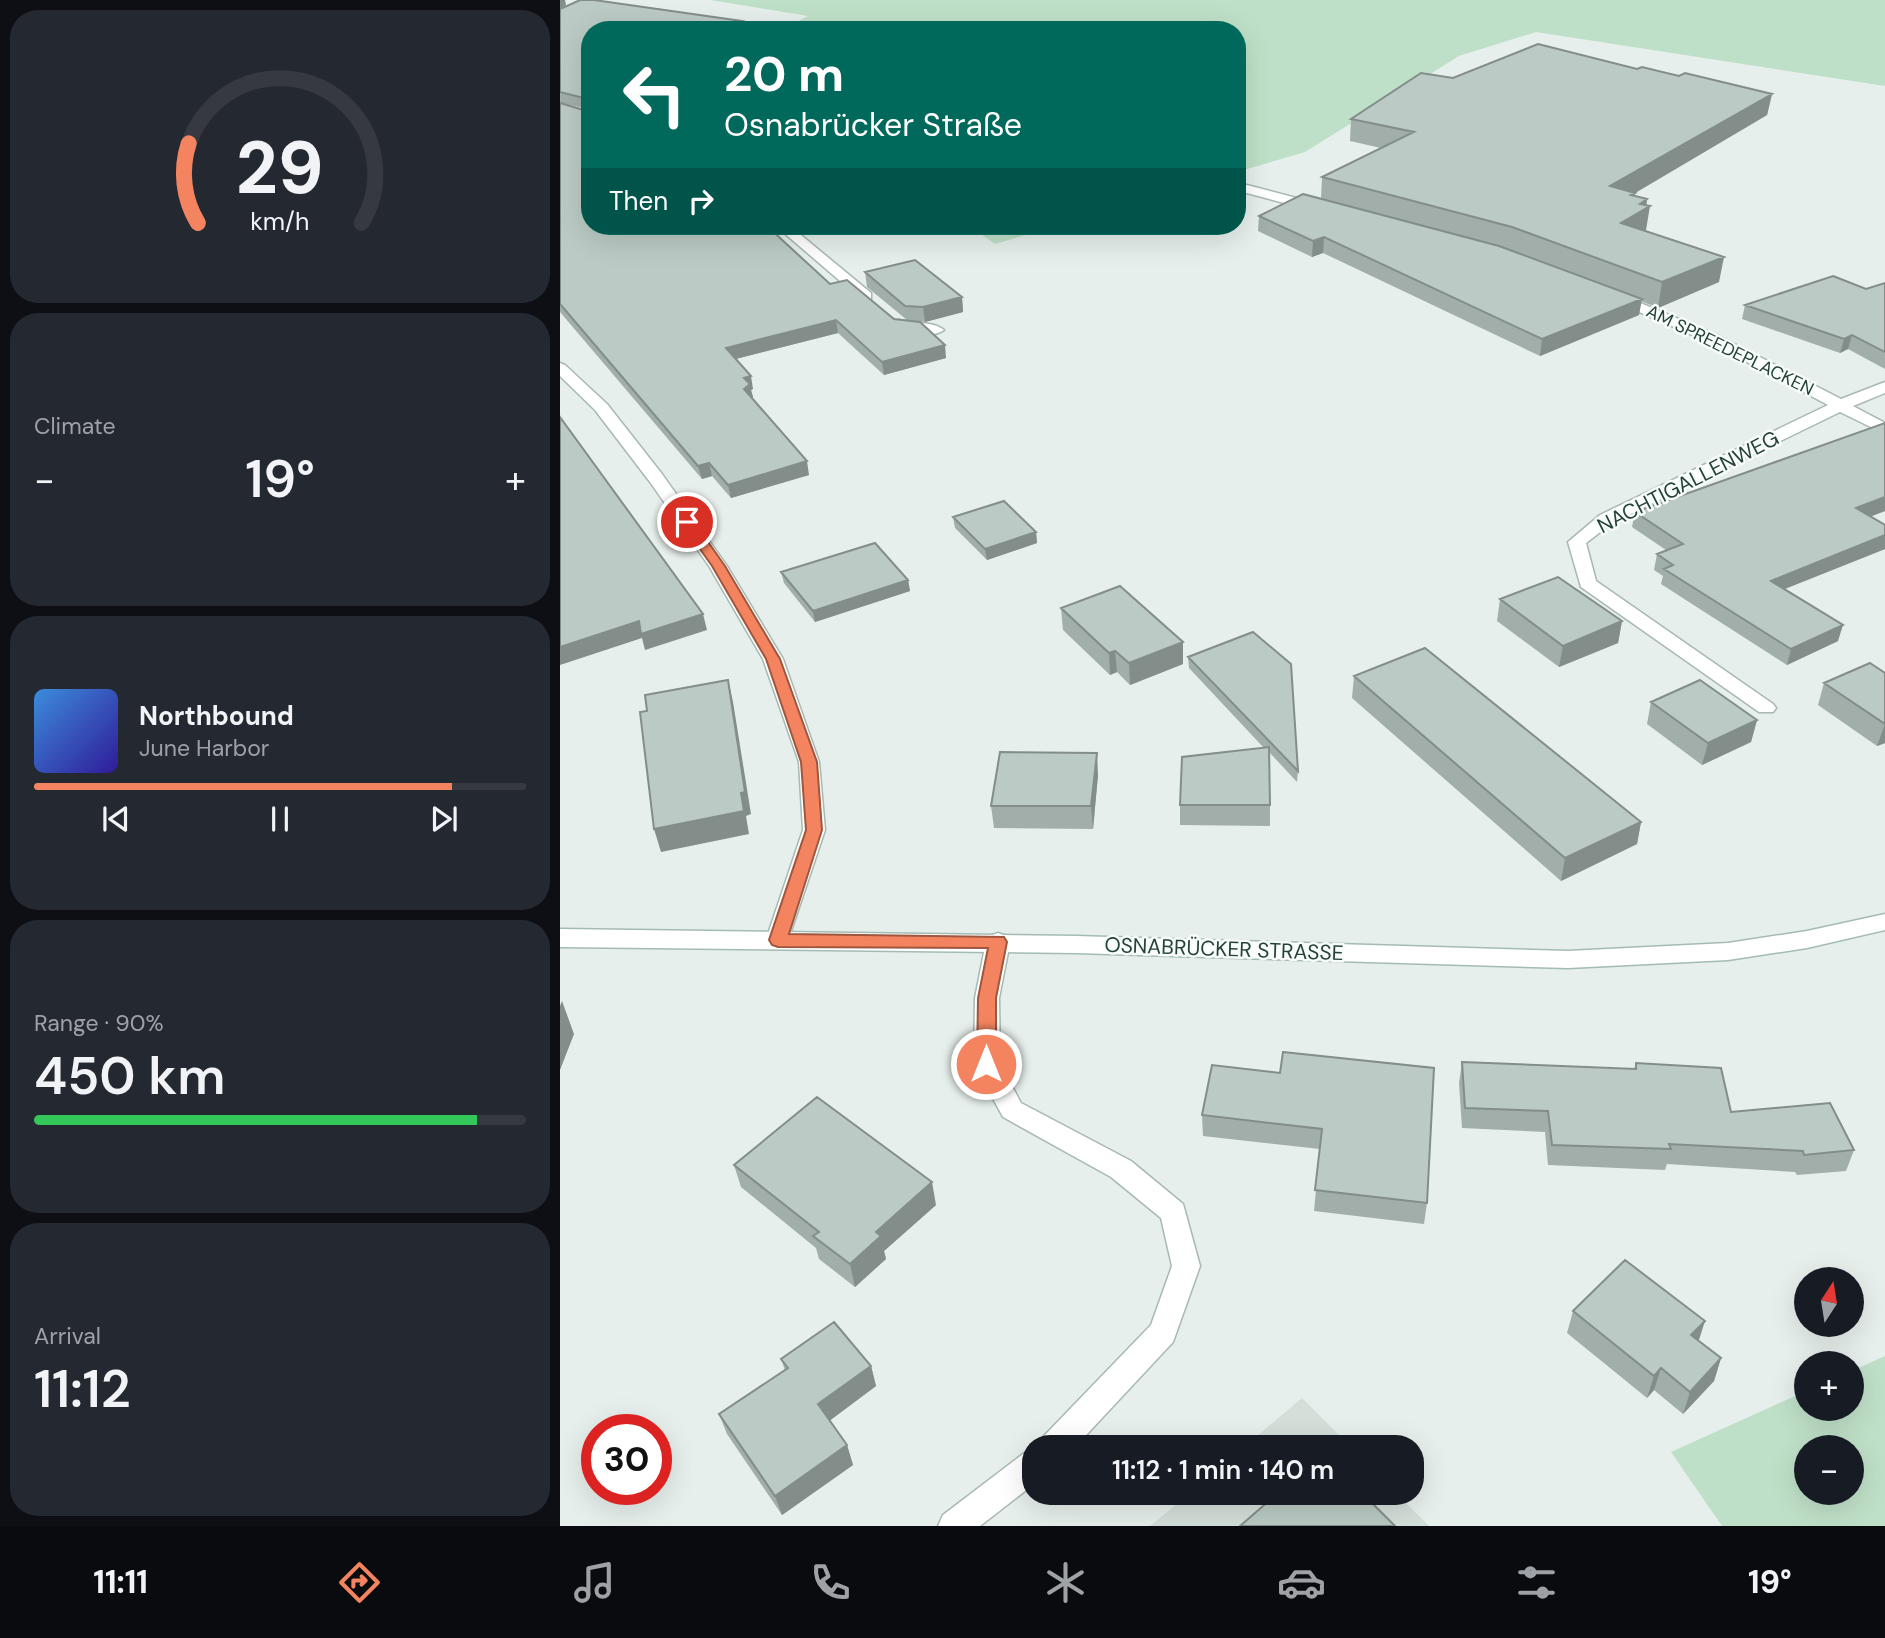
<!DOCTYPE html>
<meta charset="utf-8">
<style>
:root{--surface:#171b24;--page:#242831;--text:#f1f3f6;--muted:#9ea1a6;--line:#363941;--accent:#f4845f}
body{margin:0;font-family:"DM Sans",sans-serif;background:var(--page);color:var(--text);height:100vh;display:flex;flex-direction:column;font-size:26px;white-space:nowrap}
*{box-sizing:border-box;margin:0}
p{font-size:23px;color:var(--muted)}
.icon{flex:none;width:38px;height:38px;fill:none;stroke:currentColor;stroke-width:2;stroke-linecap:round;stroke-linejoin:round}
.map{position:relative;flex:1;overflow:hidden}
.drawer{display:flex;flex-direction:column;gap:10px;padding:10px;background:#0d0f14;width:560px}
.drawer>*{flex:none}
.hud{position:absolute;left:21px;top:21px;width:665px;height:214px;border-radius:28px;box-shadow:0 7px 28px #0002;background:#00695c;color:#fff;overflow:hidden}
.needle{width:46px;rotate:12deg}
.controls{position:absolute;left:1234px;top:1267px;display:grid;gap:14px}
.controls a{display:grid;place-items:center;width:70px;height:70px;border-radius:50%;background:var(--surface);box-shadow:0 7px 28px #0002;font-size:35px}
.speed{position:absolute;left:21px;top:1414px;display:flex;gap:14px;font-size:35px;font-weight:700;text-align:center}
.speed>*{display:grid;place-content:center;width:91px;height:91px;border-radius:50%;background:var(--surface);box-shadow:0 7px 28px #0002;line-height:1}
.speed .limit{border:10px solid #d22;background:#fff;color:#111}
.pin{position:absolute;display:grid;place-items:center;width:60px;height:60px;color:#fff;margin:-30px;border:4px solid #fff;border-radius:50%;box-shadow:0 2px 7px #0007}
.me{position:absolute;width:77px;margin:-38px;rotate:0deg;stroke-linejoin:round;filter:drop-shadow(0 0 5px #0008)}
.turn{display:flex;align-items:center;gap:24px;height:147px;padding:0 28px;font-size:32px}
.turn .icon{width:91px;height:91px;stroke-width:2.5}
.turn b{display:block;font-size:49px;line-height:60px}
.then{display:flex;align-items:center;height:66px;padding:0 28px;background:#0003;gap:14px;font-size:26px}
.big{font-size:52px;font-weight:600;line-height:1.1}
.drawer .tile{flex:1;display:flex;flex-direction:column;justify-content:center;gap:10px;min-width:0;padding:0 24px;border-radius:28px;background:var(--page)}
.drawer .dial{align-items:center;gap:0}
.dial svg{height:182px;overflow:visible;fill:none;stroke:var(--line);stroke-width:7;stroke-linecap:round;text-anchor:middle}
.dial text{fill:var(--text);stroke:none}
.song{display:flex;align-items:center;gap:21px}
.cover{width:84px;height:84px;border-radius:10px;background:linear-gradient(135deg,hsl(210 70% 55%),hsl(250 70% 35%))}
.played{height:7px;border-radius:4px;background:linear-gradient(90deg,var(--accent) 85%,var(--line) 85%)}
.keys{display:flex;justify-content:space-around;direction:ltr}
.heat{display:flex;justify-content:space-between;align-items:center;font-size:38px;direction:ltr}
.charge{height:10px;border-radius:5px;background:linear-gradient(90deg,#34c759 90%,var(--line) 0)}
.trip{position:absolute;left:462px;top:1435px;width:402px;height:70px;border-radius:28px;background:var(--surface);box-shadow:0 7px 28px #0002;font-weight:600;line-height:70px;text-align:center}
.menu{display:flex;height:112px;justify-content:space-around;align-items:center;background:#090b0e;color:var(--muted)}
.menu .icon{width:49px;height:49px}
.menu .current{color:var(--accent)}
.menu b{font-size:32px;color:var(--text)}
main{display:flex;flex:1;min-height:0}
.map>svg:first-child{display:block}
.built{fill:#d4dfda}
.green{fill:#bfe0c8;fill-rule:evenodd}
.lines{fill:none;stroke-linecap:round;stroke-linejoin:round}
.street-casing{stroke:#a8b8b2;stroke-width:3}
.secondary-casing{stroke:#a4bbb3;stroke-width:3}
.street{fill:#fff;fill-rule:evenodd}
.secondary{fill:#fff;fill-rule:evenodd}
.wall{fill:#a1aea9}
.shaded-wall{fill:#838d89}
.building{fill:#bbcac4;stroke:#838d89;stroke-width:2}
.route{fill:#f4845f;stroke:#9f563e;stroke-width:2}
.labels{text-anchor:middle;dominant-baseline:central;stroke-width:5;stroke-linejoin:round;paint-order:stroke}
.far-street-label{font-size:18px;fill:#24423a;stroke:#f7fbf9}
.street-label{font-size:21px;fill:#24423a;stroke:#f7fbf9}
</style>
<main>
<section class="drawer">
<div class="tile dial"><svg viewBox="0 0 100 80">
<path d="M14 69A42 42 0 1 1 86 69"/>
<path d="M14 69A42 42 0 0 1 10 34" stroke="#f4845f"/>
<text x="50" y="56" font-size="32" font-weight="700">29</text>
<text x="50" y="72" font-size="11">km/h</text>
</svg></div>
<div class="tile"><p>Climate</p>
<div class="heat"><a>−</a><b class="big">19°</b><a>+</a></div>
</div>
<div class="tile">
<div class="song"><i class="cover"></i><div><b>Northbound</b><p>June Harbor</p></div></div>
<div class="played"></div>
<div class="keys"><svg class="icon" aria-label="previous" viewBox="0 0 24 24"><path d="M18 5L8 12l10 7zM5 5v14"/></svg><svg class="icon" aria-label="pause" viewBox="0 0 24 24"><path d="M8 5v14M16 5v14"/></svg><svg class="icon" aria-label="next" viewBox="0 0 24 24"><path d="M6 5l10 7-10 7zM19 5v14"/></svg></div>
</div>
<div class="tile"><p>Range · 90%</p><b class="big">450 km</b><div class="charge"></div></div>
<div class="tile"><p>Arrival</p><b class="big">11:12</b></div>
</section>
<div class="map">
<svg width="1325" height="1526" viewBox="0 0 1325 1526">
<rect width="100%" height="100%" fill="#e6efeb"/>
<path class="built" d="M742 1398 791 1447H684Z
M630 1493H836L869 1526H590Z"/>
<path class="green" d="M150 0H1325V86L976 32 899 56 745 152 677 172V30H222L248 16Z
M409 226H496L435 244Z
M1325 1356V1526H1162L1111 1452 1246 1391V1409H1292V1371ZM1246 1447H1292V1493H1246Z"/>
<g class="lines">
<g class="street-casing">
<path id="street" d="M687 185 763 205 764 208 758 212 683 192V186Z
M216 226H230L311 293V299H301Z
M1054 292 1159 336 1281 399 1325 382V393L1293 406 1325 423V434L1280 412 1052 523 1026 543 1036 581 1213 704 1216 708 1213 712H1199L1021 587 1008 542 1040 515 1268 405 1149 342 1049 299 1047 296Z
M339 320C352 324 374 321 384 330 374 338 340 335 332 324Z
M0 363 5 365 47 404 102 474 167 566 223 659 259 762 265 830 226 946 218 949 210 946 206 940 243 830 239 762 203 659 149 566 90 482 35 410 0 376Z
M438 933 446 936 450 942 439 998 440 1064 461 1103 571 1161 623 1204 640 1266 613 1342 515 1447H478L483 1437 591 1325 612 1266 601 1218 551 1177 443 1117 414 1064 415 998 426 942 430 936Z
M474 1450V1484L420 1526H378L383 1515 463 1454Z"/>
</g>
<g class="secondary-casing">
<path id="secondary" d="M1325 914V930L1247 948 1168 960 1008 968 516 953 0 947V929L516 936 1008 951 1168 943 1247 931Z"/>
</g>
<use href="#street" class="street"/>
<use href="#secondary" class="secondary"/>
</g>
<path class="wall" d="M0 9 182 21 184 30H30V226L270 284 334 319 386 358 324 375 278 333 175 359 193 389 191 390 193 397 192 398 249 475 171 498 152 476 142 479 0 312V103L27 111 29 109 0 103Z
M1077 69 1212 94 1207 115 1075 193 1074 196 1087 199 1086 230 1084 231 1159 282 1098 308 1081 301 1079 315 980 356 763 253 752 257 698 231 699 216 761 199 762 177 821 148 790 141 791 119 893 78Z
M305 272 402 297 403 312 365 322 347 320 307 287Z
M1325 283V369L1288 349 1280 353 1182 319 1185 305 1306 289Z
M1325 423V511L1310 516 1325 549 1225 589 1278 641 1227 665 1101 584 1103 576 1094 570 1097 554 1106 550 1072 527 1075 512Z
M393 517 476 532 477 543 427 560 395 528Z
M221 572 348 580 350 591 255 622 224 583Z
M940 599 1062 621 1058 643 999 667 937 621Z
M501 608 623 664 570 685 557 672 550 675 503 630Z
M628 657 738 771 737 782 710 753V826L620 825V805L704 748 629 668Z
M1325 673V743L1317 746 1258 705 1264 683Z
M794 676 1081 822 1077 844 1001 881 792 698Z
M1091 702 1197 720 1191 742 1142 765 1087 724Z
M538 775 533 829 434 828 431 806Z
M902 1062 1074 1069 1076 1063 1171 1112 1294 1150 1286 1171 1237 1175 1235 1172 1107 1164 1105 1170 988 1165 985 1132 902 1128 899 1083Z
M720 1073 867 1203 864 1224 754 1211 760 1149 643 1136 642 1115Z
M174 1165 376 1205 324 1251 326 1259 295 1287 259 1259 256 1248 181 1187Z
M1013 1311 1139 1341 1161 1358 1154 1381 1123 1414 1094 1390 1087 1398 1007 1333Z
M221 1359 311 1366 316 1386 270 1420 287 1445 293 1465 222 1515 167 1434 159 1414 225 1370Z"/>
<path class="shaded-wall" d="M0 0H5L6 5 0 9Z
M182 21 184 30H162Z
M1212 94 1207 115 1075 193 1071 216 1050 186Z
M1087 199 1085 209 1090 206 1086 230 1057 248 1061 223 1080 204Z
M764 237 763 253 752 257 753 241Z
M1164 257 1159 282 1098 308 1102 282Z
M402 297 403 312 365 322 363 307Z
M1082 299 1079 315 980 356 982 339Z
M276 320 278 333 168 361 166 348Z
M1292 335 1288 349 1280 353 1284 339Z
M385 345 386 358 324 375 322 362Z
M191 376 193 389 191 390 193 397 187 402 184 389V378Z
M247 461 249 475 171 498 168 485Z
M149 463 152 476 142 479 138 466Z
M1325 497V511L1292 524 1296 508Z
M476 532 477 543 427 560 425 549Z
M1325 535V549L1207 596 1211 581Z
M348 580 350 591 255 622 253 611Z
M143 614 147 630 85 650 82 638 0 665V647L79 621Z
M1062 621 1058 643 999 667 1003 646Z
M1283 625 1278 641 1227 665 1231 649Z
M623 642V664L570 685 569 663Z
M555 651 557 672 550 675 549 653Z
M168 680 173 702 191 814 186 816 189 834 101 852 94 829 181 793Z
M1197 720 1191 742 1142 765 1148 743Z
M1325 724V743L1317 746Z
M537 753 538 775 533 829 531 806Z
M1081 822 1077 844 1001 881 1005 858Z
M2 1001 14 1034 0 1070V1006Z
M372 1182 376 1205 324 1251 326 1259 295 1287 290 1264 316 1232Z
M1145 1321 1138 1343 1131 1335Z
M1161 1358 1154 1381 1123 1414 1130 1392Z
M311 1366 316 1386 264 1425 258 1404Z
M1101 1368 1094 1390 1087 1398 1094 1376Z
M287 1445 293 1465 222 1515 215 1496Z"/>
<path class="building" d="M20 0H34L182 21 162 30H30V107L28 99 0 92V9Z
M978 44 1077 69 1082 67 1119 76 1125 73 1212 94 1050 186 1075 193 1071 195 1087 199 1080 204 1090 206 1061 223 1164 257 1102 282 952 227 762 177 854 132 791 119 861 73 893 78Z
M0 103 27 111 30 108V226H207L270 284 287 280 334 319 360 322 385 345 322 362 276 320 166 348 191 376 184 378 190 384 184 389 247 461 168 485 149 463 138 466 0 304Z
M743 194 939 246 1082 299 982 339 764 237 753 241 699 216Z
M355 260 402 297 363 307 345 306 305 272Z
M1273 276 1306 289 1325 283V352L1292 335 1284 339 1185 305Z
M0 417 143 614 81 634 79 621 0 647Z
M1325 423V497L1296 508 1325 525V535L1211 581 1283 625 1231 649 1104 569 1113 565 1097 554 1123 544 1075 512Z
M444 501 476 532 425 549 393 517Z
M315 543 348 580 253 611 221 572Z
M998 577 1062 621 1003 646 940 599Z
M560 586 623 642 569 663 555 651 549 653 501 608Z
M693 632 731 664 738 771 628 657Z
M865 648 1081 822 1005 858 794 676Z
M1310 663 1325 673V724L1264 683Z
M168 680 185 792 181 793 184 811 94 829 80 712 87 711 85 695Z
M1140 680 1197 720 1148 743 1091 702Z
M709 747 710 805H620L622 757Z
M440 752 537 753 531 806H431Z
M723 1052 874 1068 867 1203 755 1190 762 1129 642 1115 652 1065 720 1073Z
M902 1062 1076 1069V1063L1161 1068 1171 1112 1270 1103 1294 1150 1244 1155 1243 1151 1109 1144 1111 1149 992 1145 988 1111 905 1108Z
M257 1097 372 1182 316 1232 321 1236 290 1264 253 1236 259 1232 174 1165Z
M1065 1260 1145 1321 1131 1335 1161 1358 1130 1392 1101 1368 1094 1376 1013 1311Z
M274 1322 311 1366 258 1404 287 1445 215 1496 159 1414 228 1368 221 1359Z
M718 1493H802L835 1526H680Z"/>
<path class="route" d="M127 518 132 519 165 566 220 659 257 762 262 830 229 934 444 937 447 942 436 998V1064L433 1069 426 1071 420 1069 417 1064 418 998 428 948 218 947 212 945 209 940 246 830 241 762 206 659 152 566 121 522Z"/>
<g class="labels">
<g class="far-street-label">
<text transform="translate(1170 350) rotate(26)">AM SPREEDEPLACKEN</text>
</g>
<g class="street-label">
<text transform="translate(1128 482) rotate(-27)">NACHTIGALLENWEG</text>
<text transform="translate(664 949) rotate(2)">OSNABRÜCKER STRASSE</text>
</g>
</g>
</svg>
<div class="controls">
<a><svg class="needle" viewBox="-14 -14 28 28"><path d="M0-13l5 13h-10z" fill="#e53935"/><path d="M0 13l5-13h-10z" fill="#9ea1a6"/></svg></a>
<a>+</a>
<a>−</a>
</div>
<div class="speed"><div class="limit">30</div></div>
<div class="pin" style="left:127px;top:522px;background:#d93025"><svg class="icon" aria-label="arrive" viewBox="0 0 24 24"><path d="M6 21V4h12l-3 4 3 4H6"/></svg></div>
<svg class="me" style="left:426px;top:1064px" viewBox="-20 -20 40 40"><circle r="17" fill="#f4845f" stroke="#fff" stroke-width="3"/><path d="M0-11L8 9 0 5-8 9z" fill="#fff"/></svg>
<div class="trip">11:12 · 1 min · 140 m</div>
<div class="hud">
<div class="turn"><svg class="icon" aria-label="left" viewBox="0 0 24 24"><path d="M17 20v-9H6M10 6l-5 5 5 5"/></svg><div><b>20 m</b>Osnabrücker Straße</div></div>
<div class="then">Then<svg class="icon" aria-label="right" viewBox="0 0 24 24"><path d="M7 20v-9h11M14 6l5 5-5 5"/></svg></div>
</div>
</div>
</main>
<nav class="menu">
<b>11:11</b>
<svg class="icon current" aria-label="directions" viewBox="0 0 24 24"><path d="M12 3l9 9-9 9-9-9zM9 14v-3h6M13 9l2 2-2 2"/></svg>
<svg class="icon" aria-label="music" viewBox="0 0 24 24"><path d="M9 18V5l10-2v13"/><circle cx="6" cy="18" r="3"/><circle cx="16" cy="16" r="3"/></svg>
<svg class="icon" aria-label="phone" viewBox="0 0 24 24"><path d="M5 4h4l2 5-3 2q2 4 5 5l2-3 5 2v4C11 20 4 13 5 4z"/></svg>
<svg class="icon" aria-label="climate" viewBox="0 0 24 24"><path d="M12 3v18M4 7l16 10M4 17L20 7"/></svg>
<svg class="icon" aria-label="car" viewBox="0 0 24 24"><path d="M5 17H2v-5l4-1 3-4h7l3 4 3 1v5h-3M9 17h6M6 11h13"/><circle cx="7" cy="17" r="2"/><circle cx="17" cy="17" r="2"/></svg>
<svg class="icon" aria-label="filters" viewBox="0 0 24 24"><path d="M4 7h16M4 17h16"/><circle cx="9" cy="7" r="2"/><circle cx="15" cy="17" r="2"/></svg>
<b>19°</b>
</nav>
